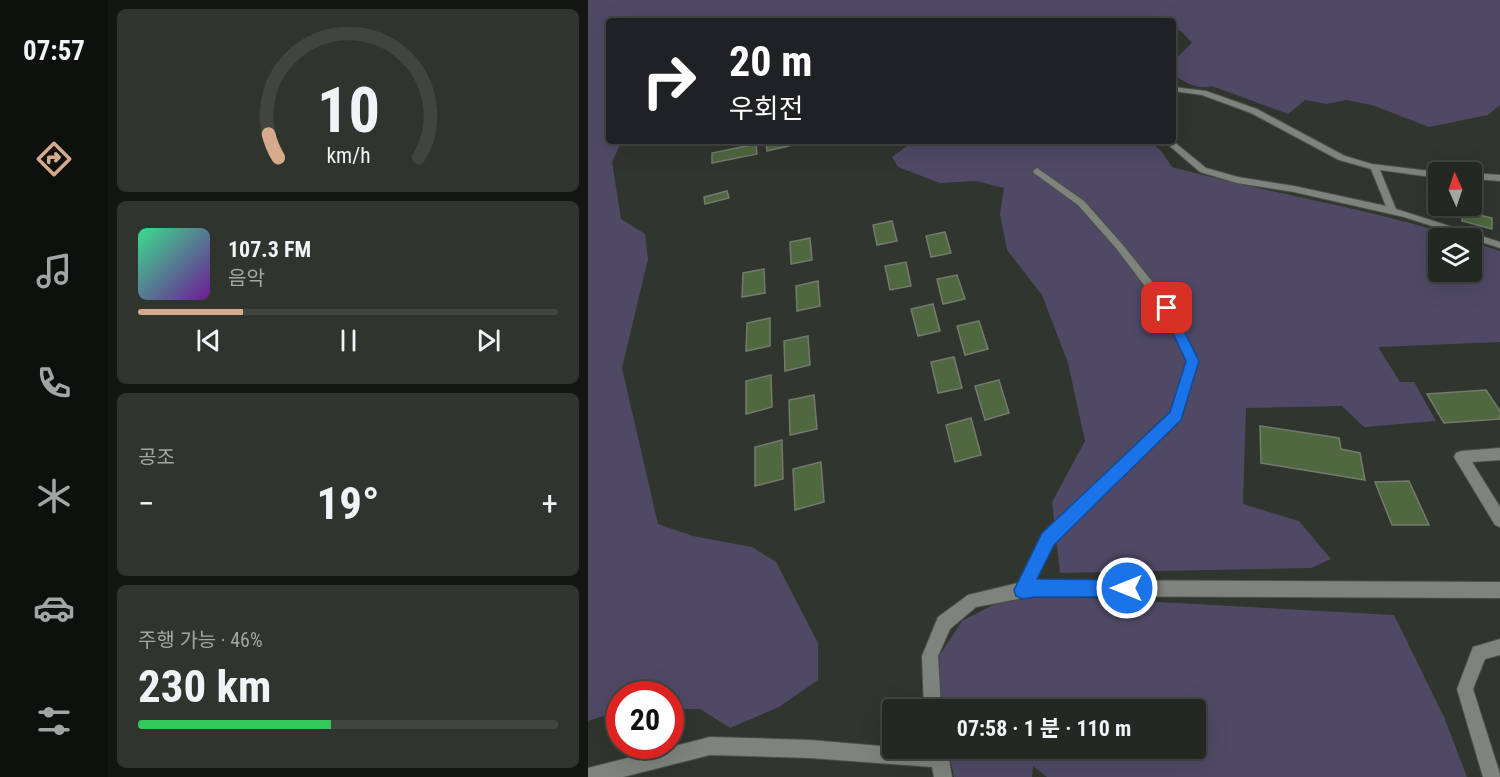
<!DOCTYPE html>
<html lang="ko">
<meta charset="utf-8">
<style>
:root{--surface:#242822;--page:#30342f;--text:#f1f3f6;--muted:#a3a6a5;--line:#414440;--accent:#d6ab8b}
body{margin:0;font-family:"Roboto Condensed","Noto Sans KR",sans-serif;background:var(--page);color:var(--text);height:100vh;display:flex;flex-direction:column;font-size:22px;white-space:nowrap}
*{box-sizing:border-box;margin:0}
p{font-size:20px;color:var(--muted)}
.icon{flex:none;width:33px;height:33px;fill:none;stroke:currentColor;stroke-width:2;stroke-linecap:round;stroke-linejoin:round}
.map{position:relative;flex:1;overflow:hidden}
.details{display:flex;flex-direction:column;gap:9px;padding:9px;background:#141613;width:480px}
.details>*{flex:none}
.hud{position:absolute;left:18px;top:18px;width:570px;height:126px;border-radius:6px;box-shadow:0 6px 24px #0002,0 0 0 2px var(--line);background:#202124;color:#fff;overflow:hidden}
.needle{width:39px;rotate:357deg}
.buttons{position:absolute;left:840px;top:162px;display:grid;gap:12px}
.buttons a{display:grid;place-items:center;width:54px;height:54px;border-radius:6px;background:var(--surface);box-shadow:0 6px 24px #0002,0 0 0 2px var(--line);font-size:30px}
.speed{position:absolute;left:18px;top:681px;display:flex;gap:12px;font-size:30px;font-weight:700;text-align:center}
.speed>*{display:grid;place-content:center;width:78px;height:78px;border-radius:50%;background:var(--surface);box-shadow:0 6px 24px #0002,0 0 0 2px var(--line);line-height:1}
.speed .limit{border:9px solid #d22;background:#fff;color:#111}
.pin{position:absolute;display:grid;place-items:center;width:51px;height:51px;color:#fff;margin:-26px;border-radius:12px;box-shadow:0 3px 9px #0006}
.me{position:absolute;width:66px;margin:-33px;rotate:270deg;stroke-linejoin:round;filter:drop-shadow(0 0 4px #0008)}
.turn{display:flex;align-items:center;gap:21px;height:126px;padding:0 24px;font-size:27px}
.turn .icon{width:78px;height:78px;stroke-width:2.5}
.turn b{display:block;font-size:42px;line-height:51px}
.big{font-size:45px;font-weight:700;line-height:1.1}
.details .tile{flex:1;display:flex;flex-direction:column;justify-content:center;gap:9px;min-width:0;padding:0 21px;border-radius:9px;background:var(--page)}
.details .dial{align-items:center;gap:0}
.dial svg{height:156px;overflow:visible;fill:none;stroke:var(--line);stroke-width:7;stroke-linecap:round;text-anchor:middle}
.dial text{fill:var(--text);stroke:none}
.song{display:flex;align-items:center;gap:18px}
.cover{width:72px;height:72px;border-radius:9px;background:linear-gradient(135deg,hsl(150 70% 55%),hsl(280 70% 35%))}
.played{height:6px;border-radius:3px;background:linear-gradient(90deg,var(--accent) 25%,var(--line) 25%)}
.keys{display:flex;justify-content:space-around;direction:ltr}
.heat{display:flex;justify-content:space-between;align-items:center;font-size:33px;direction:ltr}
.charge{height:9px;border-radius:4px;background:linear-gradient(90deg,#34c759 46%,var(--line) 0)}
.trip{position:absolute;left:294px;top:699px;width:324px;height:60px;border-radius:6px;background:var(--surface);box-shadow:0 6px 24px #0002,0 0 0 2px var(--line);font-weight:700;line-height:60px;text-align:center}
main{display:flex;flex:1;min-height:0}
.tab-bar{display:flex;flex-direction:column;width:108px;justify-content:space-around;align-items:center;background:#0e100e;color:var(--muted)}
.tab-bar .icon{width:42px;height:42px}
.tab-bar .active{color:var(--accent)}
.tab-bar b{font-size:27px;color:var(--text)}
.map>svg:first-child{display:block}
.green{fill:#4f4966}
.building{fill:#4f683f;stroke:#747971;stroke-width:1.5}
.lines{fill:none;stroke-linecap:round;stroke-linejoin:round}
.service-casing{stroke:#4c5049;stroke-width:2}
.minor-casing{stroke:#4c5049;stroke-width:2}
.service{fill:#7e847b;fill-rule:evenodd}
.minor{fill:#7e847b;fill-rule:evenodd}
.route{fill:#1a73e8;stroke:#114b97;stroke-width:1.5}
</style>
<main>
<nav class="tab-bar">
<b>07:57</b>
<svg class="icon active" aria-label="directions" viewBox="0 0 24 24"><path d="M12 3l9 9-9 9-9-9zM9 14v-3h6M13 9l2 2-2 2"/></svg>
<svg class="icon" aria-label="music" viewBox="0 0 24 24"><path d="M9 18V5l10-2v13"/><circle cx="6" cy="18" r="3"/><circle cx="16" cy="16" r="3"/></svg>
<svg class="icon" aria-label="phone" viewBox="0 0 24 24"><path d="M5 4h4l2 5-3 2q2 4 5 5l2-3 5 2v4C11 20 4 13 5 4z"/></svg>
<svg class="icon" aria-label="climate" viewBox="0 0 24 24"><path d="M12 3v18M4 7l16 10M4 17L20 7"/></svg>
<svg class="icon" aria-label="car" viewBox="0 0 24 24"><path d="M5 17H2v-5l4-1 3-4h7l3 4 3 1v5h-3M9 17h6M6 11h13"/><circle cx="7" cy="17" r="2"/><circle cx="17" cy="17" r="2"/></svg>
<svg class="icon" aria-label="filters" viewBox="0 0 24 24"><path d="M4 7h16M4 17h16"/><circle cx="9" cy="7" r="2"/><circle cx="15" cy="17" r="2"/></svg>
</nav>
<section class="details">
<div class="tile dial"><svg viewBox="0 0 100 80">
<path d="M14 69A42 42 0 1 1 86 69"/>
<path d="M14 69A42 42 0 0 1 9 57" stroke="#d6ab8b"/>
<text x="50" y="56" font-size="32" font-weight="700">10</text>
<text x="50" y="72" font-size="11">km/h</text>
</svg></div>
<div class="tile">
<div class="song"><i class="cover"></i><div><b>107.3 FM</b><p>음악</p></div></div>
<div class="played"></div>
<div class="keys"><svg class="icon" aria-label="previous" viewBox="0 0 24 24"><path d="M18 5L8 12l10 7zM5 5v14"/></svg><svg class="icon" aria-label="pause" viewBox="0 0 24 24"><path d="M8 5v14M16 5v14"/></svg><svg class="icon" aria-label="next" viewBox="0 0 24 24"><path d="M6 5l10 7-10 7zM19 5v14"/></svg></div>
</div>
<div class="tile"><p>공조</p>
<div class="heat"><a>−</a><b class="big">19°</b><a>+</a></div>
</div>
<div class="tile"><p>주행 가능 · 46%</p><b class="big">230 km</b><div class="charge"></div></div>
</section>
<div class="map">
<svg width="912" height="777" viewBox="0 0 912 777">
<rect width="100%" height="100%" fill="#30352d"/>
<path class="green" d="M0 0H912V105L900 115 841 127 784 105 758 100 739 104 717 100 700 114 624 86C609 90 599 83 587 76L585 61 604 43 593 31 585 29V21L460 18 452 21H21V141H34L24 162 33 219 57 234 60 259 34 368 70 524 105 536 164 547 188 562 230 643V680L191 707 142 728 112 709H83L82 694H32L31 711 0 721Z
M326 141H562L574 152 584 167C680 193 779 208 874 238H850V272H884V242L912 251V342L790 347 812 382H826L848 421 776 427 754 406 658 408 655 504 711 521 743 559 723 568 472 573 464 502 497 441 480 363 454 295 419 250 412 214 416 188 388 181 352 183 310 167 304 157Z
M462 596 806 615 856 717 879 777H459L445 766 444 777H366L360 749 608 748V710L353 709 351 656 374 621 411 602Z"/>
<path class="building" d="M222 141 179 151 178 142 183 141Z
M168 144 169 154 124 163V153Z
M139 191 141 198 117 204 116 197Z
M875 211 904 218V229L874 221Z
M304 221 309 241 289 245 285 225Z
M357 232 363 253 343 257 338 236Z
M222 238 224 260 203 264 202 242Z
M318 262 323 286 302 290 297 266Z
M176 269 177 293 154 297 155 273Z
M369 275 377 299 355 304 349 279Z
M230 281 232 306 209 311 208 286Z
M345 304 352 331 330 336 323 309Z
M182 318V346L158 351 159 323Z
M391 321 400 349 377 355 369 326Z
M220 336 222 365 197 371 196 341Z
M366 357 374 388 350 393 343 362Z
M183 375 184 407 158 414V381Z
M411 380 421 413 397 420 387 386Z
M898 390 912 411V419L856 423 839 394Z
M226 395 229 429 202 435 201 400Z
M383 418 393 455 367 462 358 425Z
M672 426 751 438 753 449 772 453 777 480 673 463Z
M194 440 195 479 167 486V447Z
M233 462 236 502 207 510 205 469Z
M821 481 841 525H804L787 482Z"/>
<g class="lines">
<g class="service-casing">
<path id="service" d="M585 87 618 91 669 109 757 156 784 164 851 172 850 178 792 170 808 209 912 242V248L816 217 706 192 649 183 612 172 576 141H585L618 168 650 177 706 186 798 206 783 169 751 160 663 113 614 95 585 91Z
M449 168 496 201 534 244 583 305 611 361 592 419 465 544 448 580 912 582V598L445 596 388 607 362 629 350 656 353 710H336L334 656 350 617 380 595 430 583 455 534 583 412 599 361 575 310 528 248 490 205 446 173 445 171Z
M884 173 912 175V181L884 179Z
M912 448V460L884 462 912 507V527L907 525 866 457 868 453 873 451Z
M122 737 222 740 304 747V748H359L364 777H346L344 767 222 758 122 755 35 777H0V768Z"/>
</g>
<g class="minor-casing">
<path id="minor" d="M912 639V655L897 659 885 689 912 774V777H895L869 689 885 647Z"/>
</g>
<use href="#service" class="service"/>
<use href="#minor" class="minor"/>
</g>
<path class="route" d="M579 303 583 305 611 361 593 420 466 545 449 579 539 580 545 582 547 588 545 595 539 597H446L435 599 428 596 426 590 454 533 582 412 598 361 573 308Z"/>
</svg>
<div class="buttons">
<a><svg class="needle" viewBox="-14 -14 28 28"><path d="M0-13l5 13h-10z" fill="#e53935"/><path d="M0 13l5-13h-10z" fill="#a3a6a5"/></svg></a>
<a><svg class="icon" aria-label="layers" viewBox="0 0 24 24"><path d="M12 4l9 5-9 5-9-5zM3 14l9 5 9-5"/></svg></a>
</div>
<div class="speed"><div class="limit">20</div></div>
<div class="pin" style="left:579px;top:308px;background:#d93025"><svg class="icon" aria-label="arrive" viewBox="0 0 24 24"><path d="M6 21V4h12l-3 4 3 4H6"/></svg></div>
<svg class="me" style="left:539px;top:588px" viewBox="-20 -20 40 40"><circle r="17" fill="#1a73e8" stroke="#fff" stroke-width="3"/><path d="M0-11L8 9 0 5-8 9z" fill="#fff"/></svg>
<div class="trip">07:58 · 1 분 · 110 m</div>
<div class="hud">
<div class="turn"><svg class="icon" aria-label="right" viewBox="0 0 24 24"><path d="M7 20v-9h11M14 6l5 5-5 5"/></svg><div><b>20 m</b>우회전</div></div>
</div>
</div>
</main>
